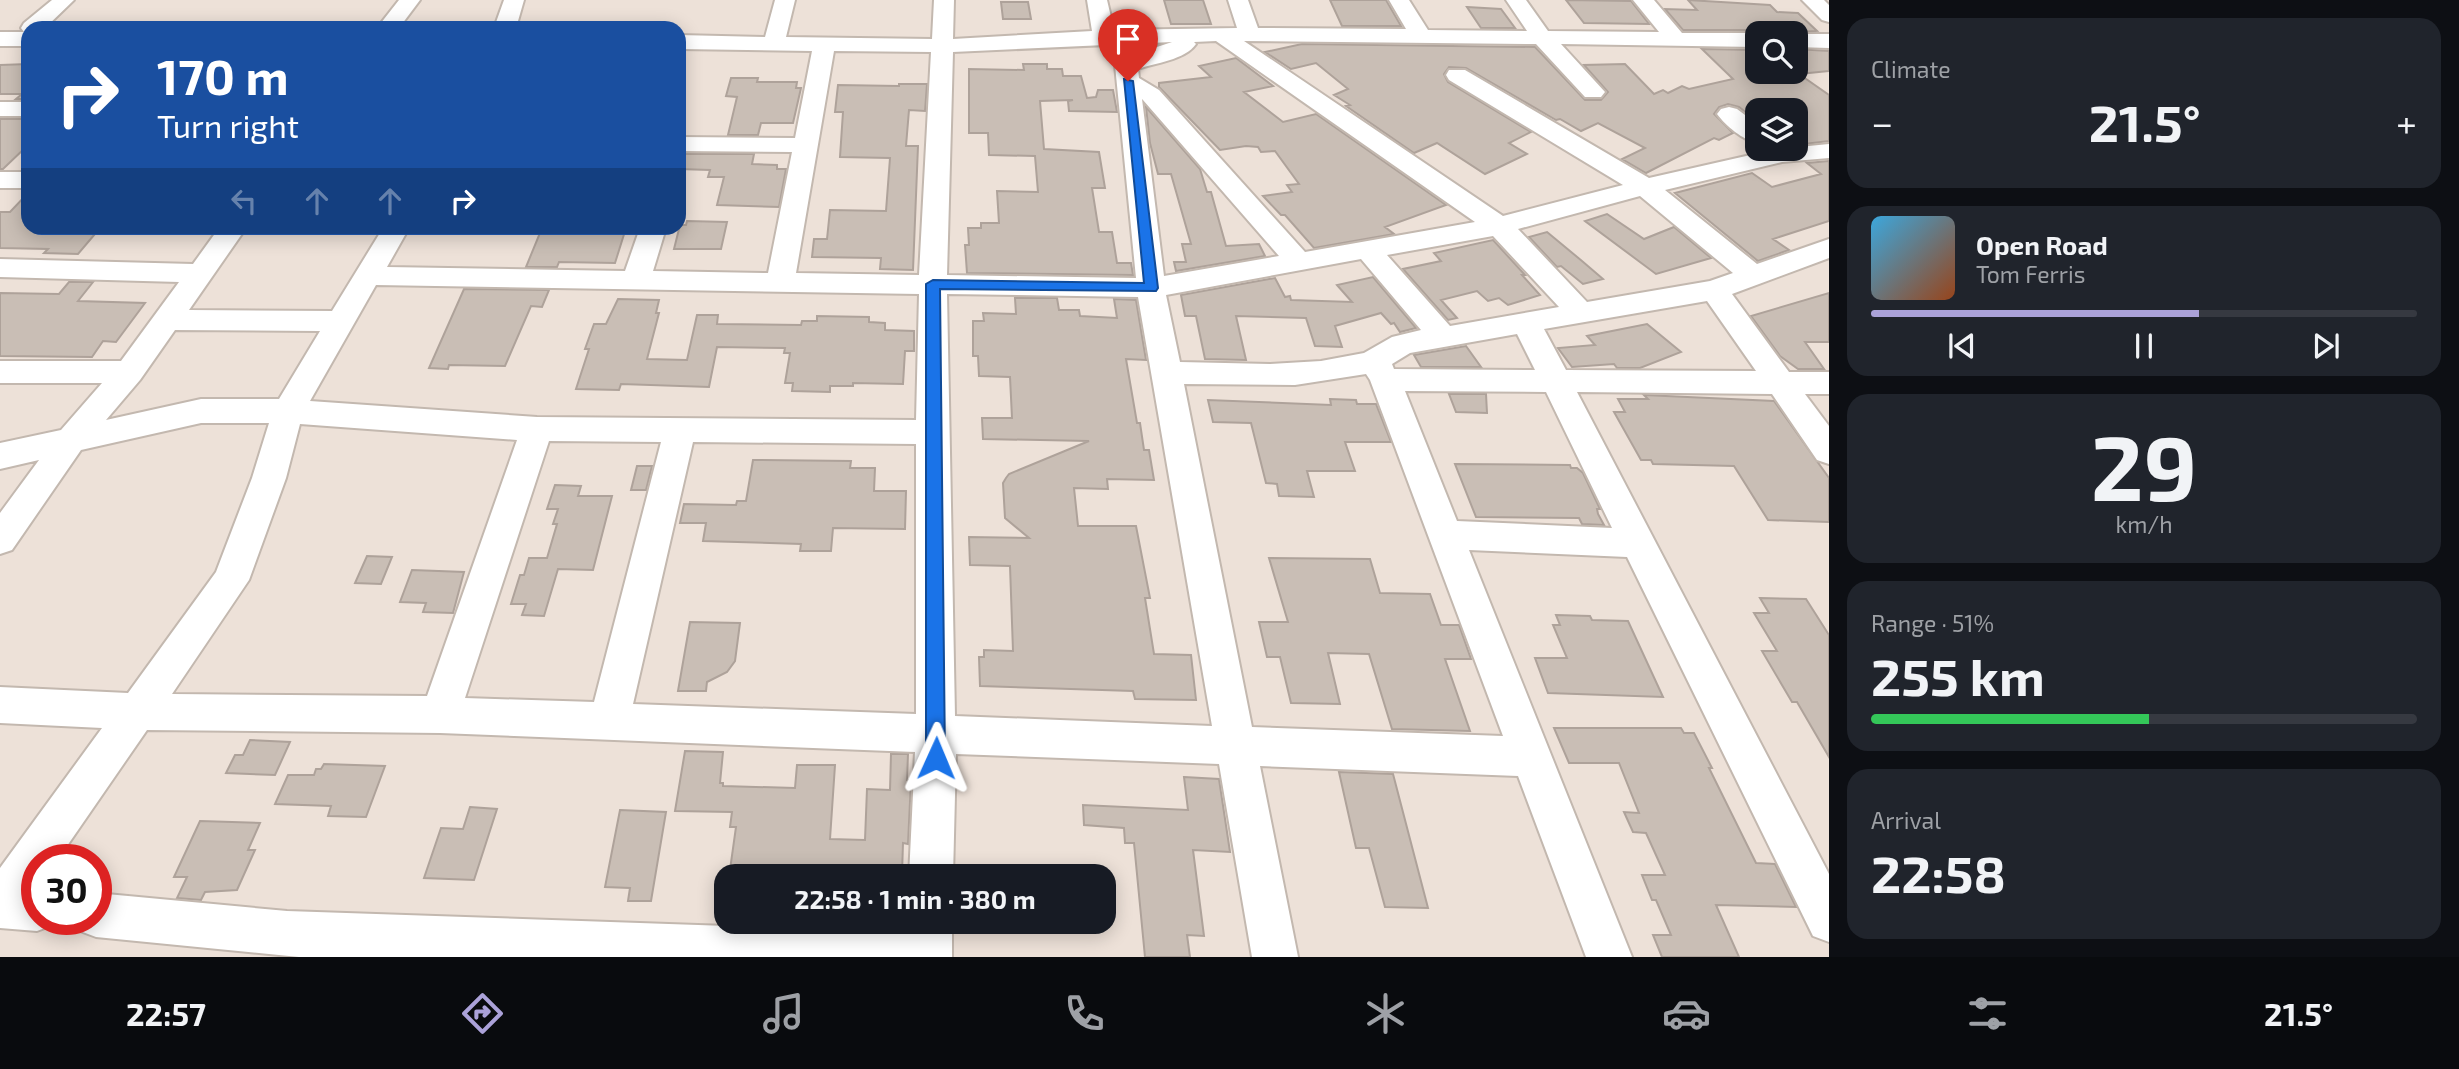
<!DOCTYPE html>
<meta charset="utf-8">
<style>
:root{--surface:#171b24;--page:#20242c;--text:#f1f3f6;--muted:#9ea1a6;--line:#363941;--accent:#aba2d9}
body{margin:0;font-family:"Exo 2",sans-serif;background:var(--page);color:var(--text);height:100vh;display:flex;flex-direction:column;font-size:26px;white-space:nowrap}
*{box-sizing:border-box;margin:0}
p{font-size:23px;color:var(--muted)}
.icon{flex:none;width:38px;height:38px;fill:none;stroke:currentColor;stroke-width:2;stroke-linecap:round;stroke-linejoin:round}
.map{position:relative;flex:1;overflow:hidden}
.drawer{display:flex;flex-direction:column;gap:18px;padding:18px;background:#0d0f14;width:630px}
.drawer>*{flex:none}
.top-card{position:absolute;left:21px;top:21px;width:665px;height:214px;border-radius:21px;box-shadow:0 4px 18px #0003;background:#1a4fa0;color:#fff;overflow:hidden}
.fabs{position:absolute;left:1745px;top:21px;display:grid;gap:14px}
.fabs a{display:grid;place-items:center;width:63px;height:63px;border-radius:14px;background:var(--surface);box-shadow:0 4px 18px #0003;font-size:35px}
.speed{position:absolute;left:21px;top:844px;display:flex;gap:14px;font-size:35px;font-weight:700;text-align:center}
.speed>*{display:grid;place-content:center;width:91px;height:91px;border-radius:50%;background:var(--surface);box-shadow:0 4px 18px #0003;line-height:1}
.speed .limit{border:10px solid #d22;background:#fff;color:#111}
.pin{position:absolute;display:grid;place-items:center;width:60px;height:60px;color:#fff;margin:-72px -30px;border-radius:50% 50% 50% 0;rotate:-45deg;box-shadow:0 0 7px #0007}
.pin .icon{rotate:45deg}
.me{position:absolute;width:77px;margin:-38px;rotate:1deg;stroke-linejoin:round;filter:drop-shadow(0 0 5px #0008)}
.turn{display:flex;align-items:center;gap:24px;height:147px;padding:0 21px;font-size:32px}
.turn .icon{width:91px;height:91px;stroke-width:2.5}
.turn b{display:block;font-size:49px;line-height:60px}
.lanes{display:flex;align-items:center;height:66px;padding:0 21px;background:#0003;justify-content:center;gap:35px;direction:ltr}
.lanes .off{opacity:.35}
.big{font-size:52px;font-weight:700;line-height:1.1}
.drawer .card{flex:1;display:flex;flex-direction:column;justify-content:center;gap:10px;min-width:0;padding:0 24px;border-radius:21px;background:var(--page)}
.drawer .dial{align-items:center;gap:0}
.dial b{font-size:91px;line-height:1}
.song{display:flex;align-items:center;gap:21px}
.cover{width:84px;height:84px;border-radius:10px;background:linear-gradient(135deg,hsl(200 70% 55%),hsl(20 70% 35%))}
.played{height:7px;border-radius:4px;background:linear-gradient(90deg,var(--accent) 60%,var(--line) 60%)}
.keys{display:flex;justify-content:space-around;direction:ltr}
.heat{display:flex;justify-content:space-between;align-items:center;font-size:38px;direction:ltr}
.charge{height:10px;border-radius:5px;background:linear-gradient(90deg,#34c759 51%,var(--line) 0)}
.trip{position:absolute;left:714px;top:864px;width:402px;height:70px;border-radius:21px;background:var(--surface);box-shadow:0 4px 18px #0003;font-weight:700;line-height:70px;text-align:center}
.dock{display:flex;height:112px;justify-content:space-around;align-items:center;background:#090b0e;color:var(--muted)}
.dock .icon{width:49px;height:49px}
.dock .current{color:var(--accent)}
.dock b{font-size:32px;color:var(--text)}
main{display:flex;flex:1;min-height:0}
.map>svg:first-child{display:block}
.building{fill:#c9beb5;stroke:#aea29a;stroke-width:2}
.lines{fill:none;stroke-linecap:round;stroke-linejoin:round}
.minor-casing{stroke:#c3b8af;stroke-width:4}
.minor{fill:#fff;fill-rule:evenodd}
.route{fill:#1a73e8;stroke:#114b97;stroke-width:2}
</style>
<main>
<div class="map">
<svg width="1829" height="957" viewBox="0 0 1829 957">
<rect width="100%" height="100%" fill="#ede1d8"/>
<path class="building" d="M1164 0H1203L1211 24H1171Z
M1330 0H1386L1401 26H1342Z
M1566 0 1631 1 1649 24 1584 23Z
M1688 0 1770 5 1777 12 1798 13 1817 31 1781 33 1757 30H1683L1665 9 1697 10Z
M1001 2H1028L1031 19H1003Z
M1467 7 1501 9 1515 28H1481Z
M1302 44 1535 47 1585 100H1601L1608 92 1584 65 1625 64 1654 94 1663 90 1668 93 1682 86 1689 89 1733 79 1702 49 1757 50V72H1796V49L1829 51V71L1799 74 1829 95V141L1796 145V110H1757V121L1739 107 1728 104 1719 107 1714 114 1733 133 1719 140 1714 138 1646 173 1622 159 1645 148 1598 123 1581 131 1560 119 1556 120 1466 68 1449 67 1444 74 1448 82 1531 132 1509 143 1527 154 1485 174 1437 143 1414 153 1346 106 1350 105 1334 95 1348 89 1316 63 1291 69 1265 52Z
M1236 58 1273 86 1244 92 1283 122 1316 114 1446 205 1385 227 1394 234 1314 248 1285 215H1281L1263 196 1292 192 1287 185 1299 184 1275 151 1261 152 1258 147 1246 146 1220 150 1159 87V83L1211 77 1199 66Z
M28 64V99H16L22 94H0V65Z
M1023 64H1047V69H1062L1063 76H1081L1087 98 1096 97 1098 90H1113L1117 112 1069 111 1068 101 1073 100 1040 101 1044 149 1099 152 1105 188H1092L1099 232H1112L1117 263H1131L1133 275 967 273 965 245H969L968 228H981V223H999L997 191 1038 192 1035 156 989 155 988 133H969V69L1024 70Z
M731 78H758L757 82H797L796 88H801L793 123H761L758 135H728L737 97 726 96Z
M899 84H927L925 111 909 110 906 146H918L913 270 880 269 881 258 812 257 814 239H827L830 210 886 211 890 158 840 157 843 112H835L838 85 899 86Z
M1146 107 1200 169 1207 192H1211L1226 246 1259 244 1265 256 1176 271 1174 262H1186L1182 244H1191L1171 174H1158L1150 143Z
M0 119H28V145L3 169H0Z
M679 154H754L752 164 777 165V169H786L779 207 717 205 724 177H708L710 170 679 169Z
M1829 161V221L1773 239 1789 250 1758 261 1675 193 1752 173 1772 187 1821 174 1807 163Z
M28 193V228H97L92 234H95L78 254 44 253 48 249 0 248V212H10Z
M1607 214 1644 239 1674 227 1711 258 1656 274 1585 221Z
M687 221 727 222 721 249H674L680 225H686Z
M542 228H626L615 263 559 262 557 267H526Z
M1547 232 1582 261 1603 279 1583 284 1561 266 1557 267 1529 237Z
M1493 240 1525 275H1522L1540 295 1508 305 1499 298 1488 301 1477 291 1441 300 1457 318 1448 320 1403 269 1441 261 1434 253Z
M1373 277 1416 328 1400 332 1394 323 1391 324 1381 313 1335 326 1342 347 1315 346 1306 318 1236 316 1246 360 1205 359 1196 316H1185L1181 295 1275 278 1285 297 1290 296 1291 300 1352 302 1337 285Z
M69 282H93L78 301 145 303 116 342 103 341 92 357 0 356V293L59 294Z
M464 289 549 290 542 307 531 306 505 366 449 365 448 369 429 368Z
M1829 293V342H1805L1824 369H1798L1780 356 1751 316Z
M1015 298H1057L1059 310H1079L1080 316 1117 318 1114 299 1136 300 1146 360 1126 359 1137 423H1140L1144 450H1149L1154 480 1107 479 1108 489 1074 488 1078 526H1136L1150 598H1145L1154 654 1191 655 1196 700 1135 699 1133 691 980 686 979 657H984V650L1013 651 1010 566 970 565 969 537 1029 538 1005 518 1003 483 1006 478 1009 474 1089 441 983 439 982 418H1012L1010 377 979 376 978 356H973V321H984L983 313 1016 314Z
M618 299 659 300 656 313H659L647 359 687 360 697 315H718L717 324 801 325 802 321H817V316L869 317V322L885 323V330L914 331V351H905L903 384 853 383V386H830V392L792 391 793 383H785L790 353H784L785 348 717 347 709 387 621 384 619 390 576 389 589 349H585L594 324H606Z
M1647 324 1681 352 1640 368H1617L1614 364 1572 367 1558 348 1595 345 1587 336Z
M1466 346 1481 367H1421L1414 355Z
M1449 394H1486L1487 413 1456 412Z
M1644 395 1774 401 1829 478V522L1768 520 1734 466 1653 464 1651 460H1641L1614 412H1625L1618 399H1648Z
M1330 399 1356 400 1357 404H1376L1391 442H1345L1355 471H1307L1314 497 1279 496 1277 484 1266 483 1251 423 1213 422 1208 400 1331 405Z
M753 460 851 461 850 468H875L874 491H906L905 529 833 528 831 551H800L801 544 703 541 706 523H680L684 504 736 505 737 501H746Z
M1455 464 1570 465 1571 468H1577L1583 473 1600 509H1597L1598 514 1604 525 1582 524 1579 518 1476 517Z
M637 466H652L646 490H631Z
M555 485 581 486 578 496H612L593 570 558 569 544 616 522 615 526 604H511L520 575H524L529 558H547L557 524H553L558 509H547Z
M367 556 392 557 381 584 355 583Z
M1269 558 1370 559 1380 593 1430 594 1441 625H1459L1471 659H1445L1470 731 1392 729 1369 654 1328 653 1340 704 1291 703 1280 657H1267L1259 622H1288Z
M412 570 464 572 453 613 423 612 426 603 400 602Z
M1760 598 1806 599 1829 635V757L1797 702H1792L1762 651H1777L1754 613H1769Z
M1556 615 1590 616 1592 620 1628 621 1663 697 1548 693 1535 658H1567L1553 625H1560Z
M690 622 740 623 735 661 727 672 707 682 706 691H678Z
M1554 728H1681L1684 733H1694L1712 768H1709L1756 863 1775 864 1796 907 1716 905 1739 957H1662L1653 935H1671L1656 900H1652L1642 875H1665L1646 833 1633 832 1624 812 1639 813 1619 763H1569Z
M250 740 290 742 275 775 226 773 235 755H243Z
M685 751 723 752 720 783H723V786L795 788 797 765H835L830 839 865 840 867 789 890 790 891 754H908L907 780H911L908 844 903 843 902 874 842 872 841 877H729L736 827H730L732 812 675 811Z
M324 764 385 766 366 817 328 816 331 806 275 804 288 775H314L316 769H321Z
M1339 772 1393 774 1428 908 1385 907 1369 848H1356Z
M1184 777 1219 779 1230 852 1193 850 1204 936 1187 935 1190 957H1145L1134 843H1125L1124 828 1084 825 1083 805 1188 810Z
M470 807 497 809 474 880 424 878 441 828 463 829Z
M620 810 666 812 651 901H628L630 888 605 887Z
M200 821 260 823 248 850H255L237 890 205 892 201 900 177 898 187 877H174Z"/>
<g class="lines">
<g class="minor-casing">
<path id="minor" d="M52 0H74L45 28H28V46H0V32H24L21 28 24 23Z
M399 0H420L399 28H377Z
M504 0H524L516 28H494Z
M775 0H795L786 37 932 39 934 0H954L953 39 1092 31 1087 0H1107L1114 30 1237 28 1228 0H1248L1258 28 1406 29 1389 0H1409L1428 30 1527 31 1506 0H1526L1548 31 1659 32 1633 0H1654L1682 33H1757V47L1561 44 1605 92 1601 97H1585L1536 44 1244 41 1503 216 1623 185 1449 80 1446 75 1449 70H1465L1649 178 1777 149 1829 144V158L1782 162 1665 190 1757 264 1829 239V258L1732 294 1789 372H1829V394H1805L1829 426V464L1817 460 1772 394 1577 392 1829 874V942L1813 936 1627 557 1469 550 1632 957H1586L1518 776 1260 766 1298 957H1252L1219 764 956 754 953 877H909L915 752 440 733 147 730 58 859H37V919H55L53 925 37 931 0 928V868L102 728 0 723V687L128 693 216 572 252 478 269 423H201L81 450 12 550 0 554V513L39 460 0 469V443L61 430 102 383H0V361H121L179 282 0 277V259L193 264 219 228H246L189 310 332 311 383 228H409L387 267 625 271 640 228H666L653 271 768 273 792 152 679 151V137L795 138 812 51 679 49V35L765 37ZM1216 41 1475 222 1305 252 1159 90 1139 78 1138 69C1155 63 1185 60 1196 44L1194 42ZM1172 42 1118 60 1115 65 1136 278 947 275 953 52ZM834 51 931 52 919 275 796 273ZM1142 99 1143 100 1279 256 1164 276ZM1640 196 1733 273 1710 281 1587 302 1518 229ZM1493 236 1559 307 1450 326 1387 255ZM1361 259 1421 330 1392 337 1364 353 1321 361 1270 364 1180 362 1166 295ZM376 285 919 294 916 420 537 417 310 401ZM947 294 1138 297 1212 726 955 716ZM1707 301 1756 371 1566 370 1544 329ZM175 330 320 331 279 399H201L106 420 140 380ZM1517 334 1535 370 1394 369 1392 364 1410 353ZM1366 374 1370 380 1503 736 1252 727 1184 384 1295 385ZM1405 391 1546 392 1612 528 1457 521ZM300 424 517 440 427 696 172 694 249 580 286 478ZM549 441 661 442 594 702 465 698ZM693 442 916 444V714L633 704Z
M1802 0H1824L1829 5V22L1822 20Z
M1796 34H1829V48L1796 47Z
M0 102H28V116H0Z
M1729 107 1737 109 1757 124V143C1743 140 1726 126 1717 114L1721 109Z
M0 172H28V188H0Z
M96 893 287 911 907 932 908 922H952V957H299L96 937 80 931 75 919H96Z"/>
</g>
<use href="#minor" class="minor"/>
</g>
<path class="route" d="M1124 79 1133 81 1158 288 1156 291 940 289 945 758 942 764 936 767 929 764 926 758V284L933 280 1144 283Z"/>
</svg>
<div class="fabs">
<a><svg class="icon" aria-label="search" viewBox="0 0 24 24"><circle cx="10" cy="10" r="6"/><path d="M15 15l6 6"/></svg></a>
<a><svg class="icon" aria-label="layers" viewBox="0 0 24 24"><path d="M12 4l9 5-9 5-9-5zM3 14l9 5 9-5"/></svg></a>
</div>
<div class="speed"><div class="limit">30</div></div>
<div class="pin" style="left:1128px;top:81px;background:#d93025"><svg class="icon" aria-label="arrive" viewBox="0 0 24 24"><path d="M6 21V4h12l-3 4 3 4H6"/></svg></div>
<svg class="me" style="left:936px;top:758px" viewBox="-20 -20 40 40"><path d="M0-17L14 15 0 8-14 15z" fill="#1a73e8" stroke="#fff" stroke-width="4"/></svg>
<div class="trip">22:58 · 1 min · 380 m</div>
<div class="top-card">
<div class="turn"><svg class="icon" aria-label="right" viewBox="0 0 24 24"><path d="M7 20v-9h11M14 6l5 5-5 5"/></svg><div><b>170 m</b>Turn right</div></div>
<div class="lanes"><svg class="icon off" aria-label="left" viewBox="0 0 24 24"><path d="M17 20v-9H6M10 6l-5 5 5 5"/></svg><svg class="icon off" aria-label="ahead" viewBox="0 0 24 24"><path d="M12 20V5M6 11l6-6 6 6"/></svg><svg class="icon off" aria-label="ahead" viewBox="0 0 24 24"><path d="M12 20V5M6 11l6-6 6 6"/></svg><svg class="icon" aria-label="right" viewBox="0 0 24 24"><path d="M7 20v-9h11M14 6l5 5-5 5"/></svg></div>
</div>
</div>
<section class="drawer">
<div class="card"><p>Climate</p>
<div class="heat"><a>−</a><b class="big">21.5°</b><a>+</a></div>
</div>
<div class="card">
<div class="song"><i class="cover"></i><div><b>Open Road</b><p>Tom Ferris</p></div></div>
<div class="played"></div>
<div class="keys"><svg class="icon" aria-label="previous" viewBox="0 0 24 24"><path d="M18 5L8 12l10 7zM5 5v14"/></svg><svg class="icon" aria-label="pause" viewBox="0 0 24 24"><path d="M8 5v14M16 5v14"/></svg><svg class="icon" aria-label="next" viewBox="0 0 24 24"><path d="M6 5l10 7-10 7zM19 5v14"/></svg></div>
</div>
<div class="card dial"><b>29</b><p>km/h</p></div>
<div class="card"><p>Range · 51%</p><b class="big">255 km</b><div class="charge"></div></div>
<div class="card"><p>Arrival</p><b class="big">22:58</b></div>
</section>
</main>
<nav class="dock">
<b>22:57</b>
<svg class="icon current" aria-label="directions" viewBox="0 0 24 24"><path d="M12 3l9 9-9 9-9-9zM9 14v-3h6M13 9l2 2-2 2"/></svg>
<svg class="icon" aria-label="music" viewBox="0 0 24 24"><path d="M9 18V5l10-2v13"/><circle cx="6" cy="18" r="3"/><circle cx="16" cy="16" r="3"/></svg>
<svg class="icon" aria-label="phone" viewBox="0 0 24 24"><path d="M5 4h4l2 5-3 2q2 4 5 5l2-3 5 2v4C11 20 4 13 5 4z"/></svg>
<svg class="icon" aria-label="climate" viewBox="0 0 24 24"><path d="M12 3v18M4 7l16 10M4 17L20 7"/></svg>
<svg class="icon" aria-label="car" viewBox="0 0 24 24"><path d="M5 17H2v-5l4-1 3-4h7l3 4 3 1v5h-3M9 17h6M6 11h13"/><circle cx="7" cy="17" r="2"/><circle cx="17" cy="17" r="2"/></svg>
<svg class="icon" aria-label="filters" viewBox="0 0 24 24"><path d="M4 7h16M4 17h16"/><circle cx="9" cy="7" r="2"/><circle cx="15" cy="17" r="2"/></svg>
<b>21.5°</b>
</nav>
